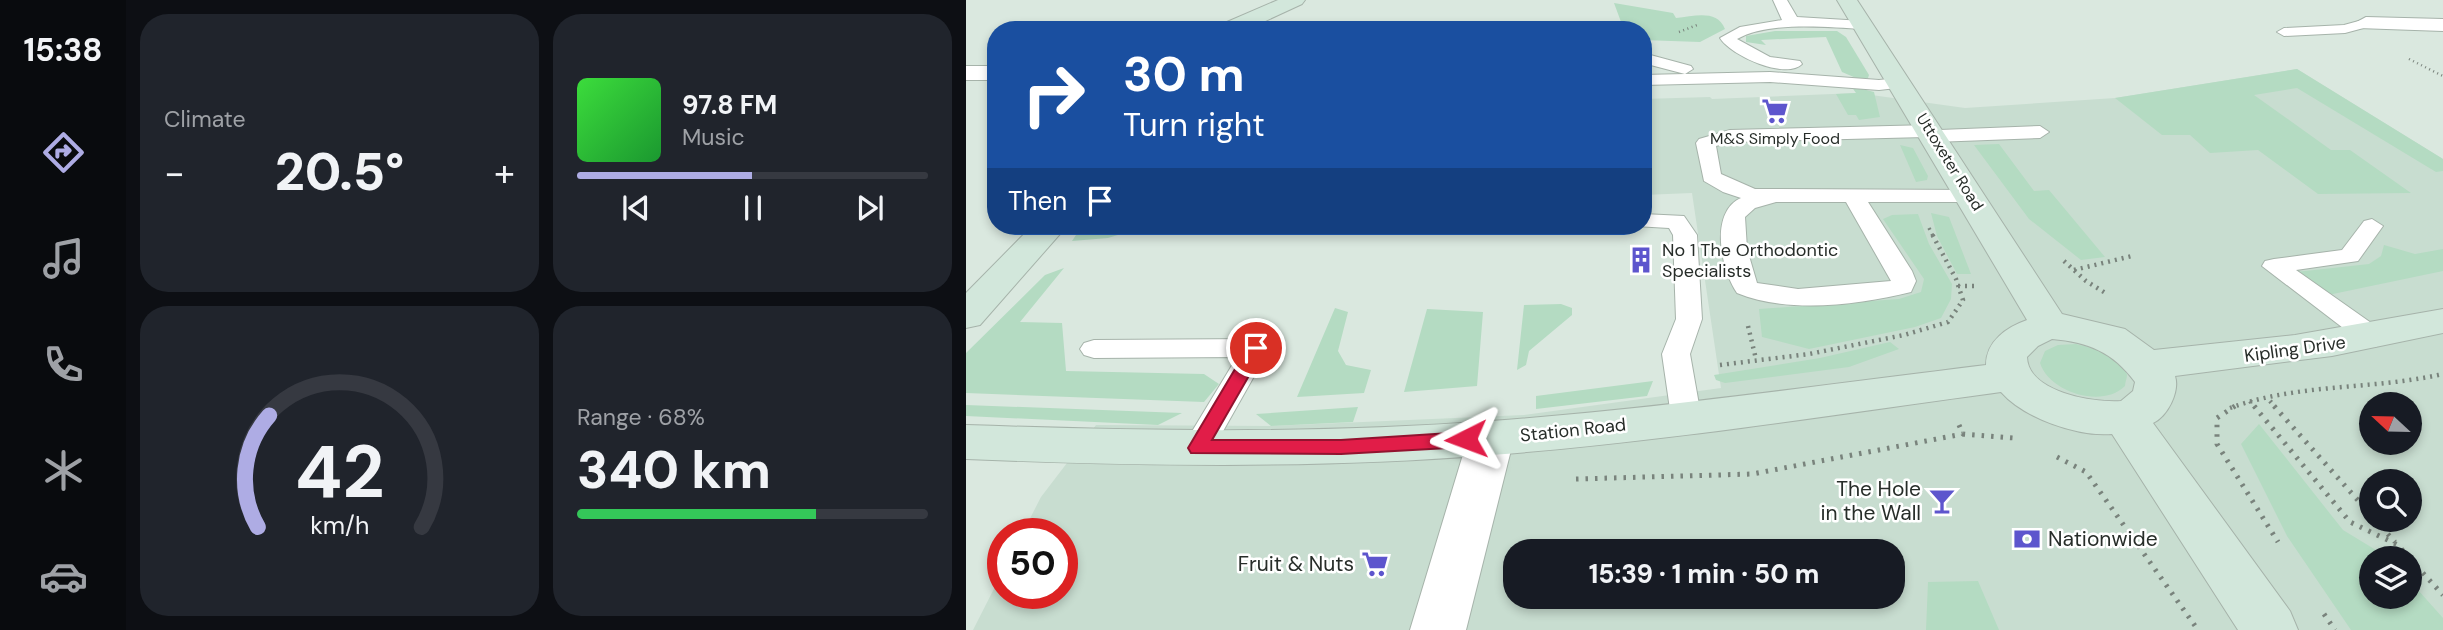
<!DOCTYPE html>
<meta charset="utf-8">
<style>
:root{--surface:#171b24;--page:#20242c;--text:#f1f3f6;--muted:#9ea1a6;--line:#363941;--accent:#aeace4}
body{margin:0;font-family:"DM Sans",sans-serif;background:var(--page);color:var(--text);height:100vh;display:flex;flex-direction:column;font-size:26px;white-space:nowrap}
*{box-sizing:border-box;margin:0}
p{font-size:23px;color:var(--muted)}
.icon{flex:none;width:38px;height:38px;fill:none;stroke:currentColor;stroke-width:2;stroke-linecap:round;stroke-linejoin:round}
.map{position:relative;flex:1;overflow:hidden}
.drawer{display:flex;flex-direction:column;gap:14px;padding:14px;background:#0d0f14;width:840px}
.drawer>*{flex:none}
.banner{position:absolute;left:21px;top:21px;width:665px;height:214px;border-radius:28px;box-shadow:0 4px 10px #0003;background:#1a4fa0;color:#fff;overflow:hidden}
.needle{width:46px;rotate:292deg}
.fabs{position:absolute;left:1393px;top:392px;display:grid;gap:14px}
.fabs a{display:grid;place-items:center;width:63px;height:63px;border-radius:50%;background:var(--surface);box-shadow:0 4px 10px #0003;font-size:35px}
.speed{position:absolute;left:21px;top:518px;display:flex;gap:14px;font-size:35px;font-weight:700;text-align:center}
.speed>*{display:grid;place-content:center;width:91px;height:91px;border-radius:50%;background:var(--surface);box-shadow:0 4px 10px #0003;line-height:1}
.speed .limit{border:10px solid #d22;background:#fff;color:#111}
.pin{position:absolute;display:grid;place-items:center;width:60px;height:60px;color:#fff;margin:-30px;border:4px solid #fff;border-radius:50%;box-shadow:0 2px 7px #0007}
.me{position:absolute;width:77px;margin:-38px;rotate:267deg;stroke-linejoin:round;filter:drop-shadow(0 0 5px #0008)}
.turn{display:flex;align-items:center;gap:24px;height:147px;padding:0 21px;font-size:32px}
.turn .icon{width:91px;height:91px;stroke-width:2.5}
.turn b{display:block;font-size:49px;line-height:60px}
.then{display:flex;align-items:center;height:66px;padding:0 21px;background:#0003;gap:14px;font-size:26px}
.big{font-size:52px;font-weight:800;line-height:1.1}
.drawer .widget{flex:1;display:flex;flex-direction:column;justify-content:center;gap:10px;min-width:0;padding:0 24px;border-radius:28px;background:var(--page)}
.drawer .dial{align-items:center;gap:0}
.dial svg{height:182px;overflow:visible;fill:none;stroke:var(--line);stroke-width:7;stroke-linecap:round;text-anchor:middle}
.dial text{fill:var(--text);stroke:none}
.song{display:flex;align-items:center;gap:21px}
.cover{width:84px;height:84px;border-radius:10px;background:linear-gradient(135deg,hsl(120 70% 55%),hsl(130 70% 35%))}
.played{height:7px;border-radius:4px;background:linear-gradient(90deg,var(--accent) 50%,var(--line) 50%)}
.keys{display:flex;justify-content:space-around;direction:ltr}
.heat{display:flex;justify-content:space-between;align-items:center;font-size:38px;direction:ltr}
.charge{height:10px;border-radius:5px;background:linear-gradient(90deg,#34c759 68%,var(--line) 0)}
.drawer .tiles{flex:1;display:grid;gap:14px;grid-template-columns:repeat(2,1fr)}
.trip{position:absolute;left:537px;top:539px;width:402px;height:70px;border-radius:28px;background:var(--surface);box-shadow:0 4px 10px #0003;font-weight:800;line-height:70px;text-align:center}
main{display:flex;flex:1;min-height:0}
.menu{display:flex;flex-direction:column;width:126px;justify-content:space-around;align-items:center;background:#090b0e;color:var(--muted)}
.menu .icon{width:49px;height:49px}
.menu .on{color:var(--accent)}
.menu b{font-size:32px;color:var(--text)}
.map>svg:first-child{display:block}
.built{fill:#c8ddd0;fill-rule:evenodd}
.green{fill:#b4dbc2}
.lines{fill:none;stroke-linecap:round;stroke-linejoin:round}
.lane-casing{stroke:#a6b3aa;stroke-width:2}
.street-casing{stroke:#a6b3aa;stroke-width:2}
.secondary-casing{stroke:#a6b3aa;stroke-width:2}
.path-far3{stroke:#79837c;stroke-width:2.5;stroke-dasharray:1 3.5;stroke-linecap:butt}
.path-far2{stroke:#79837c;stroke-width:3.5;stroke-dasharray:2 4.5;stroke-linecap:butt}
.path-far1{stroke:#79837c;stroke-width:4.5;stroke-dasharray:2 5;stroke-linecap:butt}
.path{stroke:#79837c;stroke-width:5;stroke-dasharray:2.5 7;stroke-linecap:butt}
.lane{fill:#fff;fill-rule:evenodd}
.street{fill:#fff;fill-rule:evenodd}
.secondary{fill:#d2e7db;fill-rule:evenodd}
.route{fill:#e11d48;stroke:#92132f;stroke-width:2}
.labels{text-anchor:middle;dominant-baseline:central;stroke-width:5;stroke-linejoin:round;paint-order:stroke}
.far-poi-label{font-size:16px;fill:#272d29;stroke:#fff}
.far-street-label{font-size:16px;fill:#272d29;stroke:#fff}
.poi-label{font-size:18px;fill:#272d29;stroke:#fff;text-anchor:start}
.street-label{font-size:18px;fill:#272d29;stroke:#fff}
.near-poi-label{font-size:21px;fill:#272d29;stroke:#fff;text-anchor:end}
</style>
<main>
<nav class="menu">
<b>15:38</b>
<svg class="icon on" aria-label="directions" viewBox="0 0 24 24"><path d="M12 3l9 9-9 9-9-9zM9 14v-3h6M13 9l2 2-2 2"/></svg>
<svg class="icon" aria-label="music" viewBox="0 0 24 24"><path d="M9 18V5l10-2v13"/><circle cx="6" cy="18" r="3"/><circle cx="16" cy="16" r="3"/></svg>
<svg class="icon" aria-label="phone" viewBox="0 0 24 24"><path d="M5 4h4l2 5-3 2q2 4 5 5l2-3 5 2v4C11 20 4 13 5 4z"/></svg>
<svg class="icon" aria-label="climate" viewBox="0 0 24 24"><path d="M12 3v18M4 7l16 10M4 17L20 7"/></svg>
<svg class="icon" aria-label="car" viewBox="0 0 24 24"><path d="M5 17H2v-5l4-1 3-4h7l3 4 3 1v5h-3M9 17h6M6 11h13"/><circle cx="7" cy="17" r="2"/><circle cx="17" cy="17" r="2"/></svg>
</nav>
<section class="drawer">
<div class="tiles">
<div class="widget"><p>Climate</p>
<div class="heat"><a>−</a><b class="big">20.5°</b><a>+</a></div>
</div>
<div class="widget">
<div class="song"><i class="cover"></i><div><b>97.8 FM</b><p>Music</p></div></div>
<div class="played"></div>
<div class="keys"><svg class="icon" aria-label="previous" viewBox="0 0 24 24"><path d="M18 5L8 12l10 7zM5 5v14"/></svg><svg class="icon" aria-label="pause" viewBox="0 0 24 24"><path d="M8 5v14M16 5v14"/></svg><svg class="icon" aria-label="next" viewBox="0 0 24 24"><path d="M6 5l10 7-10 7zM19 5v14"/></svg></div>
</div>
<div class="widget dial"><svg viewBox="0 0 100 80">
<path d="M14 69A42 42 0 1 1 86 69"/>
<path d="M14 69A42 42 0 0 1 19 20" stroke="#aeace4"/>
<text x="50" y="56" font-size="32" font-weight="700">42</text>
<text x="50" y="72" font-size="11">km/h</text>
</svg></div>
<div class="widget"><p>Range · 68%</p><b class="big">340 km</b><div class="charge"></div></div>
</div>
</section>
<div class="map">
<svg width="1477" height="630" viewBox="0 0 1477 630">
<rect width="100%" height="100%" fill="#dae8df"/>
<path class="built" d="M1331 69 1477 159V630H7L37 571V593H96V534H56L75 497 130 425 305 426 558 415 755 388 726 193 677 195V99L744 97 746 99 891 93 999 108 1149 98ZM1405 404H1444V443H1405ZM1405 481H1444V520H1405ZM550 551H928V597H550ZM1405 558H1444V597H1405Z"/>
<path class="green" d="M648 3 707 13 710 18C729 16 751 9 759 29L734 42 677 40V30H658Z
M809 31H871L880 37 903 75 902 78H890L876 72 860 37 795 40 800 45 780 42V36Z
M1331 69 1477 159V171L1470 172 1331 88 1288 95 1365 150H1384L1445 193 1352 194 1292 150 1244 153 1224 135H1196L1149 98Z
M885 86 908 92 914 117 893 120 890 115H882L870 94 890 93Z
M1033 144 1068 191 1083 190 1139 257 1115 260 1063 219 1008 145Z
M934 145 947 148 962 176 961 180 950 182Z
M965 213 983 217 1005 274H991L971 236Z
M952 214 963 244 986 284 985 299 975 318 949 327 843 349 796 337 793 309 933 299 955 292 958 279 917 219 926 215Z
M116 226H181L142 238 106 241Z
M1418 245 1449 254 1477 249V271L1362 295 1330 272 1403 264 1415 256Z
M98 268 54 322 96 323 100 371 238 374 253 384 238 402 0 393V353L79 275Z
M595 304 606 308V315L563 351 560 365 551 370 558 305Z
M369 308 382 312 372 351 380 365 405 370 398 393 331 397Z
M461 309 517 312 511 386 438 392Z
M924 342 933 349 883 367 759 383 750 380 748 375 854 358Z
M1110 344C1124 347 1159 356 1161 375 1161 379 1159 382 1159 386 1136 409 1083 392 1074 363L1079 351 1092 345Z
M687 381 681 396 570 409V396Z
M0 405 216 413 192 425 0 416Z
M392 407 387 422 305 426 290 414Z
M1293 424 1377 530 1423 558H1405V597H1444V581L1477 618V630H1385L1321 536 1275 444Z
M1012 581 1033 630H960L962 582Z"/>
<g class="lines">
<g class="lane-casing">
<path id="lane" d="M807 0H821L831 17 897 21 904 25 897 29C860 27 804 21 771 39L804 57 834 61 836 64C820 80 765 56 754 38L774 27 816 20Z
M1400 19 1407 23 1405 26 1379 33 1318 36 1311 32 1318 28 1378 25Z
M677 53 725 66 727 69 719 74 677 63Z
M804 72 913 80 933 78 942 83 939 87 913 90 804 82 677 85V75Z
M965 125 974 130 1074 126 1083 132 1074 138 968 142 959 137 765 142 750 146 755 174 789 189 1005 190 1016 196 1005 202H902L946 271 950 281 945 292C892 305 822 314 771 293 755 270 743 212 775 198L757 192 738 181 730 143 733 139 764 130ZM810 202H880L925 281 832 289 791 283 781 249 779 217 789 208Z
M677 214 718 216 731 235 736 319 724 354 735 416 731 424 720 427 709 424 705 416 696 354 710 319 707 235 703 228 669 226H677Z
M1406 219 1417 226 1392 261 1330 270 1418 332 1422 338 1418 344 1408 347 1398 344 1296 266 1299 261 1308 259 1376 250 1398 221Z
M290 339 300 342 304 348 243 456 232 460 221 456 216 448 271 357 128 358 118 355 114 349 118 343 128 340Z"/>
</g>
<g class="street-casing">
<path id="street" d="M1400 17 1477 19V31L1392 28 1389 23Z
M0 66H30V80H0Z
M525 421 541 426 548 438 500 630H444L502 438 509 426Z"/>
</g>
<g class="secondary-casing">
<path id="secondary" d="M312 0H339L336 4 280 30H251L254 25Z
M871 0H891L1096 314 1159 329 1188 350 1329 335 1477 309V333L1366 356 1209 376C1214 391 1202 416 1187 423L1324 611 1332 630H1272L1146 434C1111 437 1058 418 1035 392 865 415 696 442 525 455 350 469 175 466 0 459V425C175 431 350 434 525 421 690 409 855 385 1020 365 1020 341 1041 327 1061 320ZM1086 339C1122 342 1147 352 1169 382L1167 391 1155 401C1127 403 1062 392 1061 357L1072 346Z
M66 226H101L14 325 0 328V293Z"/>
</g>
<path class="path-far3" d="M713 32 731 25
M1443 59 1477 76"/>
<path class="path-far2" d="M963 228 967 236"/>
<path class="path-far1" d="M1098 261 1120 281 1141 294
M1108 270 1166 256
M992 286H1009
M782 326 790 359
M754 365 843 354 938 335 982 322 997 300 990 279 966 234
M1284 401 1290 408
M1304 401 1310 408
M1264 408C1332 383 1407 390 1477 374"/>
<path class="path" d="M1269 406 1251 418V444L1312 542
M1288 406 1384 522 1432 545 1443 558
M1308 406 1405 515
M993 425 997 434 1048 438
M1091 457 1120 472 1232 630
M610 479 786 474 997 434
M1409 520 1429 542
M1444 559 1477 595
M1358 614 1369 630"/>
<use href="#lane" class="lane"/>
<use href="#street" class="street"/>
<use href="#secondary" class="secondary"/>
</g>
<path class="route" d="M290 343 299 348 246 440H375L500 432 509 439 500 447 375 454 225 453 222 448 225 443 284 344Z"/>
<defs>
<g id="supermarket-bare" transform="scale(2.1)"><path d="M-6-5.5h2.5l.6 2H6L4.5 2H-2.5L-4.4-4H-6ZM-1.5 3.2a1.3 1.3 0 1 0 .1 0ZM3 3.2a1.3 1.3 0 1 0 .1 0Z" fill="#5d55cd" stroke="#fff" stroke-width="2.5" paint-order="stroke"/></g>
<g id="building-bare" transform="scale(2.1)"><path d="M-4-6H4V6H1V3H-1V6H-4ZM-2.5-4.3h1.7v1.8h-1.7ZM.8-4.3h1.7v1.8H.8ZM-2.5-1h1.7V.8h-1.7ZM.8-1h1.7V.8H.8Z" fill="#5d55cd" stroke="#fff" stroke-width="2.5" paint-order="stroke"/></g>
<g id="bar-bare" transform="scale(2.1)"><path d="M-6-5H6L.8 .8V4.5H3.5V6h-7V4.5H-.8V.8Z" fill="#5d55cd" stroke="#fff" stroke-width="2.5" paint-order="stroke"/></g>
<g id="bank-bare" transform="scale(2.1)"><path d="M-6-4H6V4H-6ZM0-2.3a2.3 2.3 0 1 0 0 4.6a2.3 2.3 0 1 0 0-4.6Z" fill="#5d55cd" stroke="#fff" stroke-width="2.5" paint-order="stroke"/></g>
</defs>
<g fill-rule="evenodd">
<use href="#supermarket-bare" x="809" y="111"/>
<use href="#building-bare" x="675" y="260"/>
<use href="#bar-bare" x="976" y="501"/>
<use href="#bank-bare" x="1061" y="539"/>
<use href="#supermarket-bare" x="409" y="564"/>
</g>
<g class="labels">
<g class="far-poi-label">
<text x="809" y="138">M&amp;S Simply Food</text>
</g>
<g class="far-street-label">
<text transform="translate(984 162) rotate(58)">Uttoxeter Road</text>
</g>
<g class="poi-label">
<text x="696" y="250">No 1 The Orthodontic<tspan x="696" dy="21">Specialists</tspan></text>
</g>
<g class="street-label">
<text transform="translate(1329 349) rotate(-8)">Kipling Drive</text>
<text transform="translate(607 430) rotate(-6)">Station Road</text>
</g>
<g class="near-poi-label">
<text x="955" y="489">The Hole<tspan x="955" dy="24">in the Wall</tspan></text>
<text x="1082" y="539" text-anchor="start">Nationwide</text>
<text x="388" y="564">Fruit &amp; Nuts</text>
</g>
</g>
</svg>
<div class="fabs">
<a><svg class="needle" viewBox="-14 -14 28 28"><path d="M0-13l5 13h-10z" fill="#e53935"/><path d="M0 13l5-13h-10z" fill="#9ea1a6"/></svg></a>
<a><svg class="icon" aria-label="search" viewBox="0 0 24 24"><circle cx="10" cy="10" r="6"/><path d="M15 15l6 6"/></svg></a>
<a><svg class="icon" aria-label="layers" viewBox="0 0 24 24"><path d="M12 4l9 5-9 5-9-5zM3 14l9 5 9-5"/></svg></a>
</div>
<div class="speed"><div class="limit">50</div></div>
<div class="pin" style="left:290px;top:348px;background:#d93025"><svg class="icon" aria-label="arrive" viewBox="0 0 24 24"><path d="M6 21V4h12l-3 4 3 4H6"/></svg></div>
<svg class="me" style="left:500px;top:439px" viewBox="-20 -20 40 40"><path d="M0-17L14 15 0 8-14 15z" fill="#e11d48" stroke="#fff" stroke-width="4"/></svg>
<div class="trip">15:39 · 1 min · 50 m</div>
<div class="banner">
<div class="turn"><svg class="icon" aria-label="right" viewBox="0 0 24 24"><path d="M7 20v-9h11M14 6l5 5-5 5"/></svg><div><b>30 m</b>Turn right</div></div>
<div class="then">Then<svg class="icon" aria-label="arrive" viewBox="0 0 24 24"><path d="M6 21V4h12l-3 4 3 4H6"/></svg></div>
</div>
</div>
</main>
